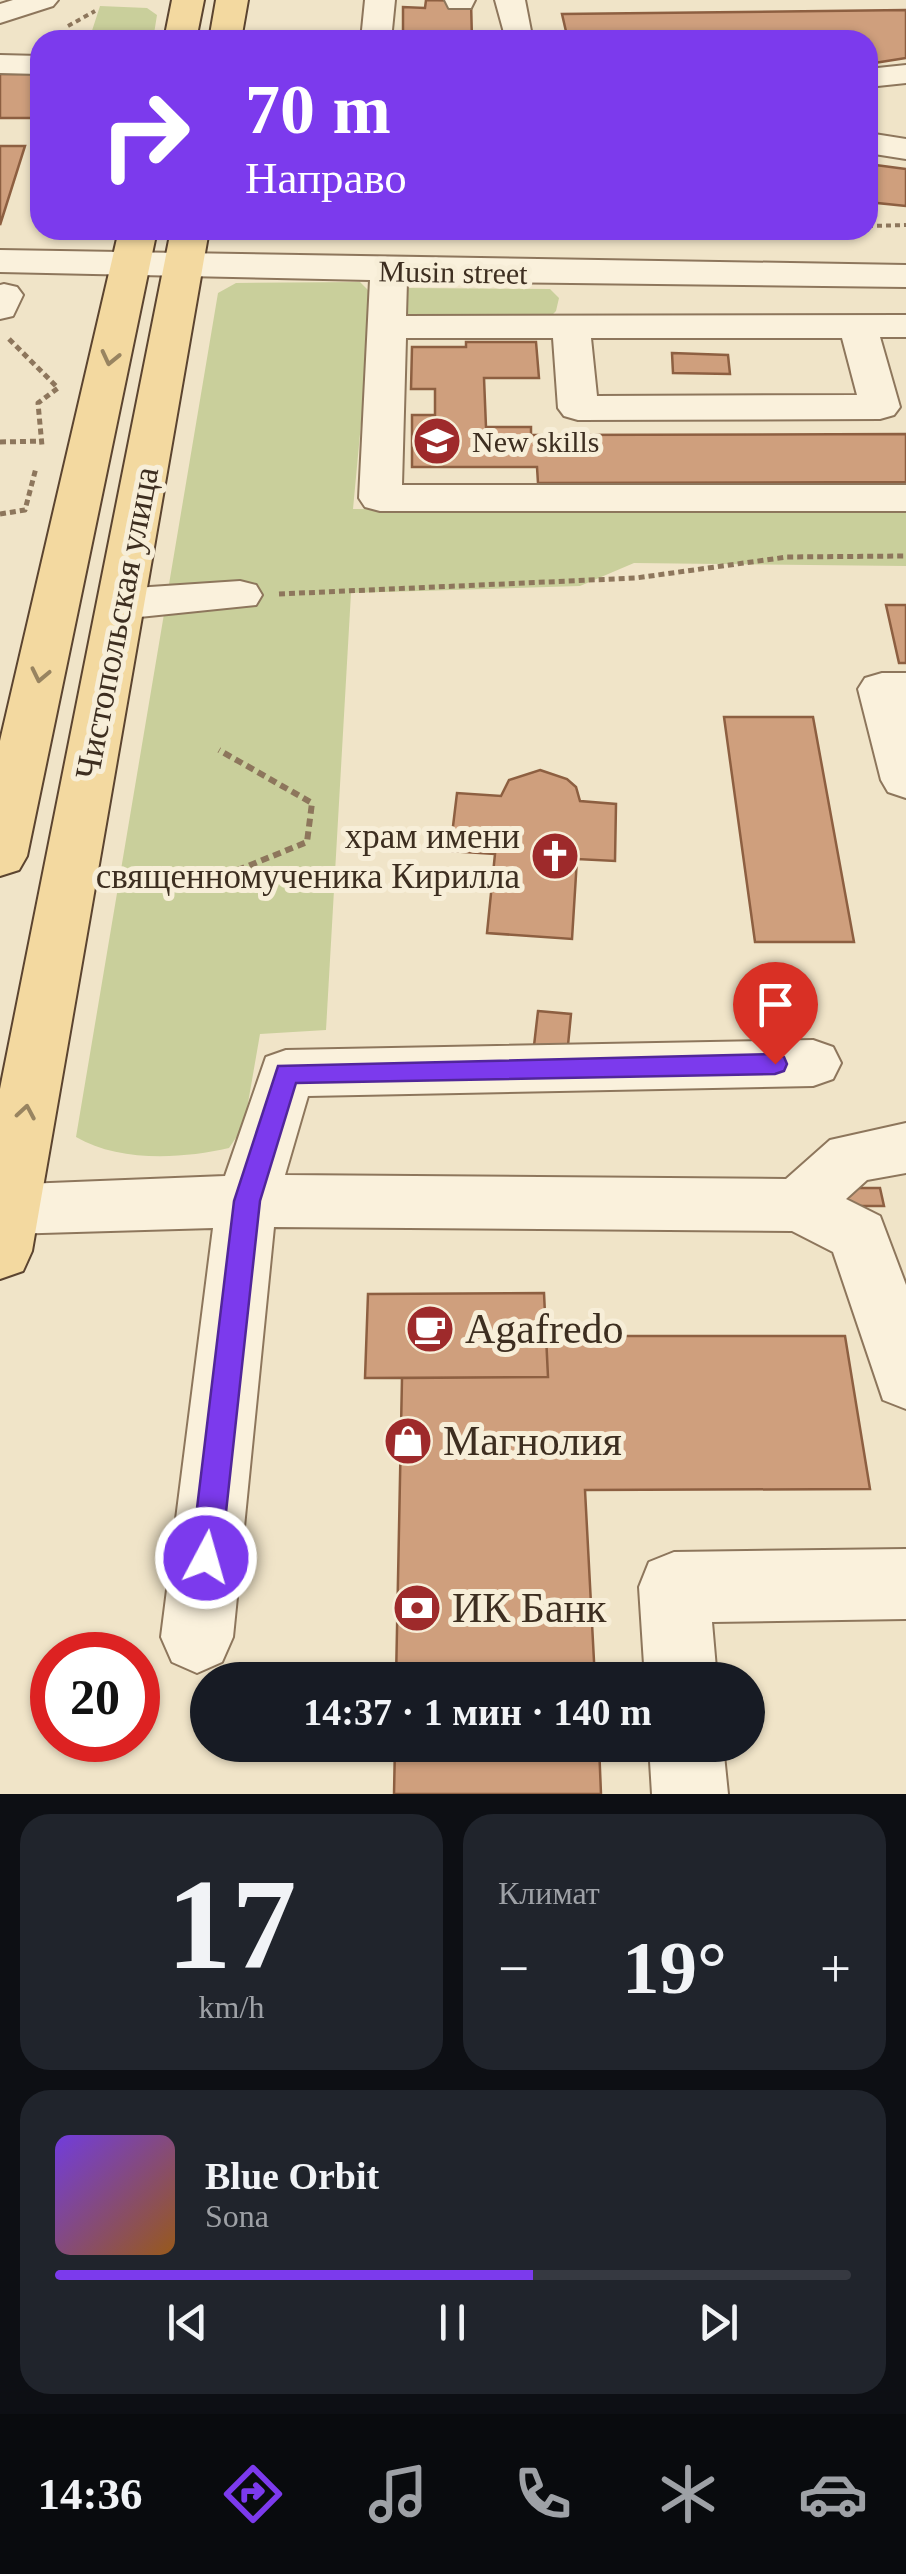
<!DOCTYPE html>
<html lang="ru">
<meta charset="utf-8">
<style>
:root{--surface:#171b24;--page:#20242c;--text:#f1f3f6;--muted:#9ea1a6;--line:#363941;--accent:#7c3aed}
body{margin:0;font-family:"Times New Roman",serif;background:var(--page);color:var(--text);height:100vh;display:flex;flex-direction:column;font-size:38px;white-space:nowrap}
*{box-sizing:border-box;margin:0}
p{font-size:32px;color:var(--muted)}
.icon{flex:none;width:55px;height:55px;fill:none;stroke:currentColor;stroke-width:2;stroke-linecap:round;stroke-linejoin:round}
.map{position:relative;height:1794px;overflow:hidden}
.details{display:flex;flex-direction:column;gap:20px;padding:20px;background:#0d0f14;flex:1}
.details>*{flex:none}
.top-card{position:absolute;left:30px;top:30px;width:848px;height:210px;border-radius:30px;box-shadow:0 2px 8px #0004;background:#7c3aed;color:#fff;overflow:hidden}
.speed{position:absolute;left:30px;top:1632px;display:flex;gap:20px;font-size:50px;font-weight:700;text-align:center}
.speed>*{display:grid;place-content:center;width:130px;height:130px;border-radius:50%;background:var(--surface);box-shadow:0 2px 8px #0004;line-height:1}
.speed .limit{border:15px solid #d22;background:#fff;color:#111}
.pin{position:absolute;display:grid;place-items:center;width:85px;height:85px;color:#fff;margin:-102px -42px;border-radius:50% 50% 50% 0;rotate:-45deg;box-shadow:0 0 10px #0007}
.pin .icon{rotate:45deg}
.me{position:absolute;width:110px;margin:-55px;rotate:6deg;stroke-linejoin:round;filter:drop-shadow(0 0 8px #0008)}
.turn{display:flex;align-items:center;gap:35px;height:210px;padding:0 50px;font-size:45px}
.turn .icon{width:130px;height:130px;stroke-width:2.5}
.turn b{display:block;font-size:70px;line-height:85px}
.big{font-size:75px;font-weight:600;line-height:1.1}
.details .widget{flex:1;display:flex;flex-direction:column;justify-content:center;gap:15px;min-width:0;padding:0 35px;border-radius:30px;background:var(--page)}
.details .dial{align-items:center;gap:0}
.dial b{font-size:130px;line-height:1}
.song{display:flex;align-items:center;gap:30px}
.cover{width:120px;height:120px;border-radius:15px;background:linear-gradient(135deg,hsl(260 70% 55%),hsl(30 70% 35%))}
.played{height:10px;border-radius:5px;background:linear-gradient(90deg,var(--accent) 60%,var(--line) 60%)}
.keys{display:flex;justify-content:space-around;direction:ltr}
.heat{display:flex;justify-content:space-between;align-items:center;font-size:55px;direction:ltr}
.details .tiles{flex:1;display:grid;gap:20px;grid-template-columns:1fr 1fr}
.widget:last-child{grid-column:span 2}
.trip{position:absolute;left:190px;top:1662px;width:575px;height:100px;border-radius:50px;background:var(--surface);box-shadow:0 2px 8px #0004;font-weight:600;line-height:100px;text-align:center}
.tabs{display:flex;height:160px;justify-content:space-around;align-items:center;background:#090b0e;color:var(--muted)}
.tabs .icon{width:70px;height:70px}
.tabs .active{color:var(--accent)}
.tabs b{font-size:45px;color:var(--text)}
.map>svg:first-child{display:block}
.green{fill:#c9cf9b}
.building{fill:#cf9f7d;stroke:#8d5f41;stroke-width:2.5}
.lines{fill:none;stroke-linecap:round;stroke-linejoin:round}
.minor-casing{stroke:#8d765c;stroke-width:4}
.major-casing{stroke:#5b4430;stroke-width:4}
.path-far2{stroke:#8d765c;stroke-width:4;stroke-dasharray:5 4;stroke-linecap:butt}
.path-far1{stroke:#8d765c;stroke-width:5;stroke-dasharray:6 4;stroke-linecap:butt}
.path{stroke:#8d765c;stroke-width:6;stroke-dasharray:8 5;stroke-linecap:butt}
.minor{fill:#faf1dc;fill-rule:evenodd}
.major{fill:#f3d9a0;fill-rule:evenodd}
.oneway{stroke:#988460}
.route{fill:#7c3aed;stroke:#51269a;stroke-width:2.5}
.labels{text-anchor:middle;dominant-baseline:central;stroke-width:10;stroke-linejoin:round;paint-order:stroke}
.far-street-label{font-size:30px;fill:#3d2e20;stroke:#f7eed8}
.far-poi-label{font-size:30px;fill:#3d2e20;stroke:#f7eed8;text-anchor:start}
.street-label{font-size:35px;fill:#3d2e20;stroke:#f7eed8}
.poi-label{font-size:35px;fill:#3d2e20;stroke:#f7eed8;text-anchor:end}
.near-poi-label{font-size:42px;fill:#3d2e20;stroke:#f7eed8;text-anchor:start}
</style>
<div class="map">
<svg width="906" height="1794" viewBox="0 0 906 1794">
<rect width="100%" height="100%" fill="#f0e4c8"/>
<path class="green" d="M100 6 147 8 157 15 153 40H89Z
M360 282 373 295 353 509 906 513V566L634 563 580 586 351 593 326 1030 260 1034 244 1126 229 1148C182 1159 118 1162 76 1137L218 293 236 283Z
M409 288 550 289 559 298 556 311 549 318H424L406 315 396 308 398 290Z"/>
<path class="building" d="M426 0 471 1 472 40H403V7L425 8Z
M906 10V58L868 64V40H568L562 14Z
M0 74H40V94L32 118H0Z
M0 146H25L0 225Z
M868 164 906 169V206L868 202Z
M466 342H536L539 378H484L486 427H531V435L906 434V482L538 483 537 467H412V415H435V389H411L412 347H466Z
M672 353 728 355 730 374 673 373Z
M886 605H906V663H899Z
M724 717H813L854 942H755Z
M540 770 567 779 576 787 580 801 616 804 615 861 577 859 572 939 487 933 495 854 450 851 457 793 501 796 509 780Z
M538 1011 571 1014 566 1066 532 1063Z
M840 1188H880L884 1206H843Z
M544 1293 548 1377 365 1378 368 1294Z
M546 1336H845L870 1489 585 1490 595 1680H396L402 1378 548 1377Z
M395 1745H599L601 1794H394Z"/>
<g class="lines">
<g class="minor-casing">
<path id="minor" d="M13 0H58L53 6 0 23V4Z
M365 0H395L391 40H361Z
M445 0H475L471 8H449Z
M495 0H525L531 31 537 40H506Z
M0 55 40 56V74L0 73Z
M906 65V83L868 87V69Z
M868 133 906 139V159L868 153Z
M0 250 906 265V287L407 281 406 316 906 315V337H880L900 407 894 415 880 419 578 420 564 416 558 408 553 338H406L402 485H906V511H380L365 507 359 498 370 280 0 272ZM591 338H842L857 395 597 396Z
M4 284 17 287 23 295 13 316 0 319V285Z
M240 581 256 585 262 595 256 605 120 619 104 614 97 604 104 594 120 589Z
M882 673H906V798L888 792 881 780 858 689 865 678Z
M813 1040 833 1047 841 1063 833 1079 813 1086 308 1096 285 1175 786 1179 830 1140 906 1123V1173L867 1180 846 1199 880 1216 906 1285V1409L883 1400 833 1252 792 1231 274 1227 233 1637 222 1662 197 1673 172 1662 161 1637 213 1228 8 1234 0 1231V1185L225 1176 266 1057 286 1050Z
M906 1549V1619L712 1622 717 1680H645L639 1587 649 1562 674 1552Z
M649 1745H723L728 1794H652Z"/>
</g>
<g class="major-casing">
<path id="major" d="M172 0H204L196 40H164Z
M216 0H248L241 40H209Z
M119 230H157L27 856 19 870 0 876V741Z
M171 230H209L32 1251 23 1271 0 1279V1089Z"/>
</g>
<path class="path-far2" d="M68 26 95 11
M868 226 906 225
M684 230H722"/>
<path class="path-far1" d="M9 339 58 388 38 403 42 446
M0 442 43 441
M0 514 25 510 36 468
M279 594 636 578 787 557 906 556"/>
<path class="path" d="M201 885 307 842 312 803 219 750"/>
<use href="#minor" class="minor"/>
<use href="#major" class="major"/>
</g>
<defs><path id="oneway-chevron" d="M-2-3.5L2.5 0L-2 3.5" fill="none" stroke-width="1.6" stroke-linecap="round" stroke-linejoin="round" transform="scale(2.5)"/></defs>
<g class="oneway">
<use href="#oneway-chevron" transform="translate(110 358) rotate(103)"/>
<use href="#oneway-chevron" transform="translate(40 675) rotate(102)"/>
<use href="#oneway-chevron" transform="translate(26 1112) rotate(-80)"/>
</g>
<path class="route" d="M775 1054 784 1057 787 1064 784 1071 775 1074 296 1083 260 1201 221 1558 217 1568 206 1572 196 1568 191 1558 234 1201 278 1066Z"/>
<defs>
<g id="school-disc" transform="scale(2.5)"><circle r="9.5" fill="#9e2a2b" stroke="#f7eed8"/><path d="M0-5L7-2L0 1L-7-2ZM-4 1L0 2.5L4 1V4Q0 6-4 4Z" fill="#fff"/></g>
<g id="church-disc" transform="scale(2.5)"><circle r="9.5" fill="#9e2a2b" stroke="#f7eed8"/><path d="M-1.2-6h2.4v3.5h3.3v2.4h-3.3V6h-2.4V-.1h-3.3v-2.4h3.3Z" fill="#fff"/></g>
<g id="cafe-disc" transform="scale(2.5)"><circle r="9.5" fill="#9e2a2b" stroke="#f7eed8"/><path d="M-5.5-4.5H6V0H3Q3 3.5 0 3.5H-2.5Q-5.5 3.5-5.5 0ZM3-3.2v2h1.7v-2ZM-6 4.5H4V6H-6Z" fill="#fff"/></g>
<g id="shop-disc" transform="scale(2.5)"><circle r="9.5" fill="#9e2a2b" stroke="#f7eed8"/><path d="M-5-2.5h2.3a2.7 3.5 0 0 1 5.4 0H5L5.5 6h-11ZM-1.5-2.5h3a1.5 2.3 0 0 0-3 0Z" fill="#fff"/></g>
<g id="bank-disc" transform="scale(2.5)"><circle r="9.5" fill="#9e2a2b" stroke="#f7eed8"/><path d="M-6-4H6V4H-6ZM0-2.3a2.3 2.3 0 1 0 0 4.6a2.3 2.3 0 1 0 0-4.6Z" fill="#fff"/></g>
</defs>
<g fill-rule="evenodd">
<use href="#school-disc" x="437" y="441"/>
<use href="#church-disc" x="555" y="856"/>
<use href="#cafe-disc" x="430" y="1329"/>
<use href="#shop-disc" x="408" y="1441"/>
<use href="#bank-disc" x="417" y="1608"/>
</g>
<g class="labels">
<g class="far-street-label">
<text transform="translate(453 272) rotate(1)">Musin street</text>
</g>
<g class="far-poi-label">
<text x="472" y="441">New skills</text>
</g>
<g class="street-label">
<text transform="translate(117 623) rotate(-79)">Чистопольская улица</text>
</g>
<g class="poi-label">
<text x="520" y="836">храм имени<tspan x="520" dy="40">священномученика Кирилла</tspan></text>
</g>
<g class="near-poi-label">
<text x="465" y="1329">Agafredo</text>
<text x="443" y="1441">Магнолия</text>
<text x="452" y="1608">ИК Банк</text>
</g>
</g>
</svg>
<div class="speed"><div class="limit">20</div></div>
<div class="pin" style="left:775px;top:1064px;background:#d93025"><svg class="icon" aria-label="arrive" viewBox="0 0 24 24"><path d="M6 21V4h12l-3 4 3 4H6"/></svg></div>
<svg class="me" style="left:206px;top:1558px" viewBox="-20 -20 40 40"><circle r="17" fill="#7c3aed" stroke="#fff" stroke-width="3"/><path d="M0-11L8 9 0 5-8 9z" fill="#fff"/></svg>
<div class="trip">14:37 · 1 мин · 140 m</div>
<div class="top-card">
<div class="turn"><svg class="icon" aria-label="right" viewBox="0 0 24 24"><path d="M7 20v-9h11M14 6l5 5-5 5"/></svg><div><b>70 m</b>Направо</div></div>
</div>
</div>
<section class="details">
<div class="tiles">
<div class="widget dial"><b>17</b><p>km/h</p></div>
<div class="widget"><p>Климат</p>
<div class="heat"><a>−</a><b class="big">19°</b><a>+</a></div>
</div>
<div class="widget">
<div class="song"><i class="cover"></i><div><b>Blue Orbit</b><p>Sona</p></div></div>
<div class="played"></div>
<div class="keys"><svg class="icon" aria-label="previous" viewBox="0 0 24 24"><path d="M18 5L8 12l10 7zM5 5v14"/></svg><svg class="icon" aria-label="pause" viewBox="0 0 24 24"><path d="M8 5v14M16 5v14"/></svg><svg class="icon" aria-label="next" viewBox="0 0 24 24"><path d="M6 5l10 7-10 7zM19 5v14"/></svg></div>
</div>
</div>
</section>
<nav class="tabs">
<b>14:36</b>
<svg class="icon active" aria-label="directions" viewBox="0 0 24 24"><path d="M12 3l9 9-9 9-9-9zM9 14v-3h6M13 9l2 2-2 2"/></svg>
<svg class="icon" aria-label="music" viewBox="0 0 24 24"><path d="M9 18V5l10-2v13"/><circle cx="6" cy="18" r="3"/><circle cx="16" cy="16" r="3"/></svg>
<svg class="icon" aria-label="phone" viewBox="0 0 24 24"><path d="M5 4h4l2 5-3 2q2 4 5 5l2-3 5 2v4C11 20 4 13 5 4z"/></svg>
<svg class="icon" aria-label="climate" viewBox="0 0 24 24"><path d="M12 3v18M4 7l16 10M4 17L20 7"/></svg>
<svg class="icon" aria-label="car" viewBox="0 0 24 24"><path d="M5 17H2v-5l4-1 3-4h7l3 4 3 1v5h-3M9 17h6M6 11h13"/><circle cx="7" cy="17" r="2"/><circle cx="17" cy="17" r="2"/></svg>
</nav>
